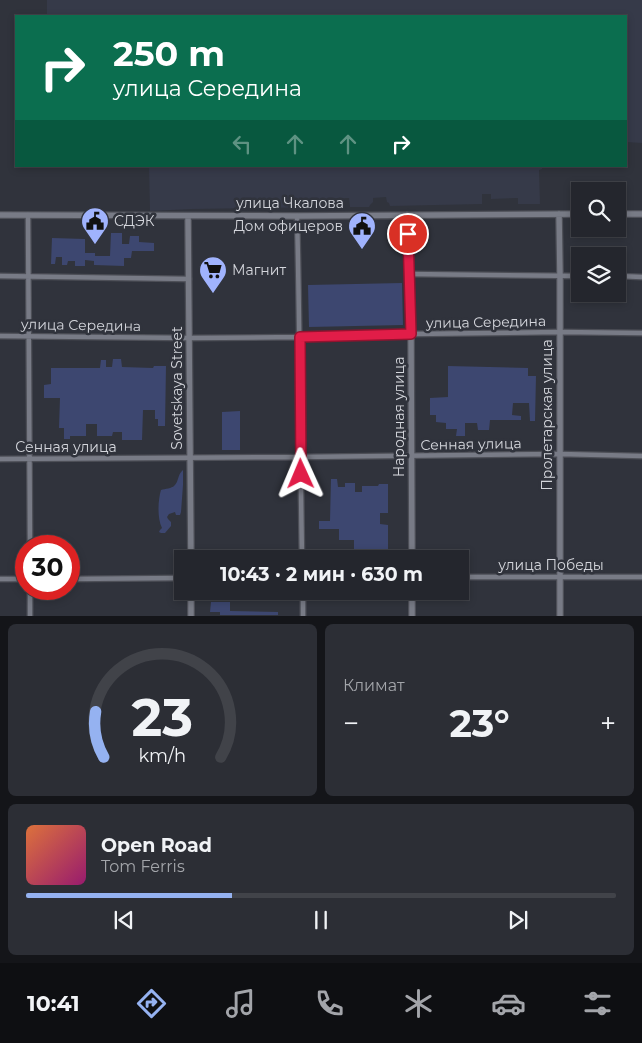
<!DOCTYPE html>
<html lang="ru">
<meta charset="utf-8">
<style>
:root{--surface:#24262d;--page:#2c2e35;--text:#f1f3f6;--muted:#a3a5aa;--line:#414349;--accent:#95b2f1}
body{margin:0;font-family:Montserrat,sans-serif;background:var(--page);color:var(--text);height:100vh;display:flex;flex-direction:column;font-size:19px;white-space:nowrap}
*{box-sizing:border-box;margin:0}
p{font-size:16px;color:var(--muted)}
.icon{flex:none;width:28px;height:28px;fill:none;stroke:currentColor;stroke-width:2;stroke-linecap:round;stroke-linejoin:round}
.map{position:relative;height:616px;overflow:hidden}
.side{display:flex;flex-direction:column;gap:8px;padding:8px;background:#141519;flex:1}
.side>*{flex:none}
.banner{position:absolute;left:15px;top:15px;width:612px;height:152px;border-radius:0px;box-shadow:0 2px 8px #0003,0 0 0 1px var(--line);background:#0b6e4f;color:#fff;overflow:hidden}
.tools{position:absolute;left:571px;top:182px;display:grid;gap:10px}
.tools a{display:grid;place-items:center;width:55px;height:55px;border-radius:0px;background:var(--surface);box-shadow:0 2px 8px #0003,0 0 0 1px var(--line);font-size:25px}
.speed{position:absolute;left:15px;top:535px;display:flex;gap:10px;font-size:25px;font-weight:700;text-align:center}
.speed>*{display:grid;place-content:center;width:65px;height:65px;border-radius:50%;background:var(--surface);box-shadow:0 2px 8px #0003,0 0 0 1px var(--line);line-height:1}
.speed .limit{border:8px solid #d22;background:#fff;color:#111}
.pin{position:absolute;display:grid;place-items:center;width:42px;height:42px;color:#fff;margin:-21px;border:2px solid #fff;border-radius:50%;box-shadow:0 1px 5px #0007}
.me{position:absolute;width:55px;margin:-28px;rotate:359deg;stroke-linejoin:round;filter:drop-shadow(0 0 4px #0008)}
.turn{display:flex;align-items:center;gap:18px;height:105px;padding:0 15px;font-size:22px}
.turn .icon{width:65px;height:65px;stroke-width:2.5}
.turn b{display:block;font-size:35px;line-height:42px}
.lanes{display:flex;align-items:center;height:48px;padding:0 15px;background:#0003;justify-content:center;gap:25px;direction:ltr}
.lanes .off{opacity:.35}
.big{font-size:38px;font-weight:700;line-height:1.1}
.side .widget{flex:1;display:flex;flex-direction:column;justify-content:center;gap:8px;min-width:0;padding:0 18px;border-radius:8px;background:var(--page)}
.side .dial{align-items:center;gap:0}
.dial svg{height:130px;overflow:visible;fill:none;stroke:var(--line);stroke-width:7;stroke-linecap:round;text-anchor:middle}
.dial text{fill:var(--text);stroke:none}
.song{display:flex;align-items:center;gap:15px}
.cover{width:60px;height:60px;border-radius:8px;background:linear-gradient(135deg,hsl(20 70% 55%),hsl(320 70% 35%))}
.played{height:5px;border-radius:2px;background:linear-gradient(90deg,var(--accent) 35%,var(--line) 35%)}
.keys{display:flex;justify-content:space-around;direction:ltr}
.heat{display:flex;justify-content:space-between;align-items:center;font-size:28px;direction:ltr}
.side .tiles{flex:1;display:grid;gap:8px;grid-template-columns:1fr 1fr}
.widget:last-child{grid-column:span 2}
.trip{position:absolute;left:174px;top:550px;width:295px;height:50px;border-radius:0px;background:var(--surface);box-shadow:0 2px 8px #0003,0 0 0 1px var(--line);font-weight:700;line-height:50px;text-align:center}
.tabs{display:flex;height:80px;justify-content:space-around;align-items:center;background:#0e0f12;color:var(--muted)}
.tabs .icon{width:35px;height:35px}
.tabs .current{color:var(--accent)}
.tabs b{font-size:22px;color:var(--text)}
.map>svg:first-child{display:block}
.built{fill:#363a49}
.green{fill:#3d4770}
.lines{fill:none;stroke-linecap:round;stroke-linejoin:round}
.minor-casing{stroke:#4d4f57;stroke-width:7}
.tertiary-casing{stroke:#4d4f57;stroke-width:8}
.minor{stroke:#787b86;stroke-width:4.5}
.tertiary{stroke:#787b86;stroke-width:5.5}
.route-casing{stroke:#92132f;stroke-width:12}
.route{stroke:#e11d48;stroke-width:9}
.labels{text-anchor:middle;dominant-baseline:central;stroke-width:5;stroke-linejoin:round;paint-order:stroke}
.street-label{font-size:14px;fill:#d4d6dc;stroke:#30333c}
.poi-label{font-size:14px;fill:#d4d6dc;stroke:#30333c;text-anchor:start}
</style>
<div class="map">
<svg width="642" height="616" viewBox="0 0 642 616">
<rect width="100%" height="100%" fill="#30333c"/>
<path class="built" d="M47 0H642V143L626 142V16H47Z
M149 166H542V169L539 170 540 204H518V198L491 199V194H482V204L390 206 389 203 387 202 386 197 373 198V202L370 205 369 207H350L349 198 327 199V207L192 209 150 211Z"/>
<path class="green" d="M111 233H122V244H129L130 236H139V242L154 243V251H132L131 258H124V266L94 265V261L85 260V266H75V261H68L67 265H62V257H56L55 264H51L52 238 85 239V253H95V256H110Z
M402 283 403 325 309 327 308 285Z
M113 359H121L122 367 153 368 154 366H166L165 426H158V419H155V410H143L142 440H122V432H113L112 436H97V424H86V436H70V439H64V428H59L60 398H44V385L51 384V368H100L101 360H106V367H112Z
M448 366 528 368V376H536L535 421H530L529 403H513L512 415 521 416V420H490L489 430H478L477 423H465V436H456L457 429H446V423L436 422V415H430V398L448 397Z
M240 411V450H222V412Z
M183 470V485L181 512 180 515H176L175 512 169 514 167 517 168 519 171 522V526L165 533H161L159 532 160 530 162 528C157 518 158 500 161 490 165 489 172 488 174 486 179 482 177 475 183 470Z
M331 479H337L338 487H345V483H355V492H362V486H378L379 484H388V513H380V524L388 525V550L376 549V553H370V558H354V540H339V529H319V521H330Z
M211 602H230V611L278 612V615H220V612H210Z"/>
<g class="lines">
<g class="minor-casing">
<path id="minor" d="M28 215 30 546
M297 216C300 331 300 445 302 559
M409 274 580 276
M0 276 189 279
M618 276 642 277
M0 336 189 338 300 337 411 334 560 332 642 333
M0 459 300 457 560 454 642 456
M460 577H642
M0 579H26
M69 579 182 578
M30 589V616
M303 616V591"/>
</g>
<g class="tertiary-casing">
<path id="tertiary" d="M559 214 560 275V616
M618 214H642
M0 215 297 216 580 214
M407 215 411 334 412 559
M188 216 191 559
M191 591V616
M412 591V616"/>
</g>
<use href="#minor" class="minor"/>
<use href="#tertiary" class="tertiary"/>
</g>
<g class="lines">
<g class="route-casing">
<path id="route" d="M301 474 300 337 411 334 408 234"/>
</g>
<use href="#route" class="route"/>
</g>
<defs>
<g id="civic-pin" transform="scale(1.4375)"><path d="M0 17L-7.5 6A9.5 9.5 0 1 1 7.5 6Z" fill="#a0b3fd" stroke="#30333c"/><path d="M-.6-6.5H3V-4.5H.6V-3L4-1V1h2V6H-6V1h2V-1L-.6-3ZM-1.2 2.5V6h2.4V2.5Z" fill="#111"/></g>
<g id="supermarket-pin" transform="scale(1.4375)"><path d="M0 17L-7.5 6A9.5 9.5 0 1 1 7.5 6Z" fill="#a0b3fd" stroke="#30333c"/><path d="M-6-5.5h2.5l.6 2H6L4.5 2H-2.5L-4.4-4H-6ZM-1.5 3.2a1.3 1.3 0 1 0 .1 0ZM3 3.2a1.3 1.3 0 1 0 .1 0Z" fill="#111"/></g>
</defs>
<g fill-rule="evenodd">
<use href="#civic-pin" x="95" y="221"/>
<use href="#civic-pin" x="362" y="226"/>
<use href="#supermarket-pin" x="213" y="270"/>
</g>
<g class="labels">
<g class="street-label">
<text x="290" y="203">улица Чкалова</text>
<text transform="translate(486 322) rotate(-1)">улица Середина</text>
<text transform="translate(81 325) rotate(1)">улица Середина</text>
<text transform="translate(177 388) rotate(-90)">Sovetskaya Street</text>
<text transform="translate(547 415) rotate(-90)">Пролетарская улица</text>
<text transform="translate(399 417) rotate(-90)">Народная улица</text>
<text transform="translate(471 444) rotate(-1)">Сенная улица</text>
<text x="66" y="447">Сенная улица</text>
<text x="551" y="565">улица Победы</text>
</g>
<g class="poi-label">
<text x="114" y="221">СДЭК</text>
<text x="343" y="226" text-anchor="end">Дом офицеров</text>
<text x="232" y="270">Магнит</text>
</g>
</g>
</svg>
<div class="tools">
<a><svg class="icon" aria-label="search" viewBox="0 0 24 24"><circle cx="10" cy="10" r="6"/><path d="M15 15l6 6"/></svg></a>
<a><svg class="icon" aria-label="layers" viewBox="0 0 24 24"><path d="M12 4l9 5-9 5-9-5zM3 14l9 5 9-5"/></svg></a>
</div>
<div class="speed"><div class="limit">30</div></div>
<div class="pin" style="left:408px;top:234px;background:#d93025"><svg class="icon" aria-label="arrive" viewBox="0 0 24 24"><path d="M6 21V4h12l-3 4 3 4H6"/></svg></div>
<svg class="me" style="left:301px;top:474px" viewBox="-20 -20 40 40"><path d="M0-17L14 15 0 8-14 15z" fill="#e11d48" stroke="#fff" stroke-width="4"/></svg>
<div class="trip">10:43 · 2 мин · 630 m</div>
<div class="banner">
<div class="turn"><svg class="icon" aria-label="right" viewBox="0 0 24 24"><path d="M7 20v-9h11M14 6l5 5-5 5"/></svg><div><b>250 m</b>улица Середина</div></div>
<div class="lanes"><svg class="icon off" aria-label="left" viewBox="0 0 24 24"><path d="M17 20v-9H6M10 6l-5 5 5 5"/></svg><svg class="icon off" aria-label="ahead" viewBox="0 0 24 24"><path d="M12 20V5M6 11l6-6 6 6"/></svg><svg class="icon off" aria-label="ahead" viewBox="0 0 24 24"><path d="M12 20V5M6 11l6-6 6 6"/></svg><svg class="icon" aria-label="right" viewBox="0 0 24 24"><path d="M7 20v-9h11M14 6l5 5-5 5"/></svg></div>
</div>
</div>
<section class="side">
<div class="tiles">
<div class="widget dial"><svg viewBox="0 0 100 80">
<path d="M14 69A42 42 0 1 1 86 69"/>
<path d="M14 69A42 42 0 0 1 9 41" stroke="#95b2f1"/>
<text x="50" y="56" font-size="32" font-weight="700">23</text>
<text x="50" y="72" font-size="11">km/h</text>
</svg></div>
<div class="widget"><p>Климат</p>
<div class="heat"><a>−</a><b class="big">23°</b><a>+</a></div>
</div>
<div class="widget">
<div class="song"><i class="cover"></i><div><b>Open Road</b><p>Tom Ferris</p></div></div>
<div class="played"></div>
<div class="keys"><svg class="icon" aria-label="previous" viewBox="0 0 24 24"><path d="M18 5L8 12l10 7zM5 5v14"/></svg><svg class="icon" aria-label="pause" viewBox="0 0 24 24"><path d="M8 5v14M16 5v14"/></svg><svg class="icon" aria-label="next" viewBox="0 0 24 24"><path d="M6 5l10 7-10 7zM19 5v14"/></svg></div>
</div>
</div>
</section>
<nav class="tabs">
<b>10:41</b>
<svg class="icon current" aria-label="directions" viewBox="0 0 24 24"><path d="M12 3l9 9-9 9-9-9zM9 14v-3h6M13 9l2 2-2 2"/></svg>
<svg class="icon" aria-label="music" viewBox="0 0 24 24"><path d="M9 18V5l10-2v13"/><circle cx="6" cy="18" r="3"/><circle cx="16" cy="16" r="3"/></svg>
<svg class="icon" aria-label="phone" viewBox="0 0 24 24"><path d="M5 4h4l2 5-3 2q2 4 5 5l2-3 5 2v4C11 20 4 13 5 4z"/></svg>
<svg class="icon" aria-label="climate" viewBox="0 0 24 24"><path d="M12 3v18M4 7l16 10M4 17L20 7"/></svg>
<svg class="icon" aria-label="car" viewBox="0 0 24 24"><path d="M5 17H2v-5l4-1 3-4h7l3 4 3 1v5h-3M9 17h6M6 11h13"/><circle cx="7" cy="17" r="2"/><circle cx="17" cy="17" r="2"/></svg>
<svg class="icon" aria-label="filters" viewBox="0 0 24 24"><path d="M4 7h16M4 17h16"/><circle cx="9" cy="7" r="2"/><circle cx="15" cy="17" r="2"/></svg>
</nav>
